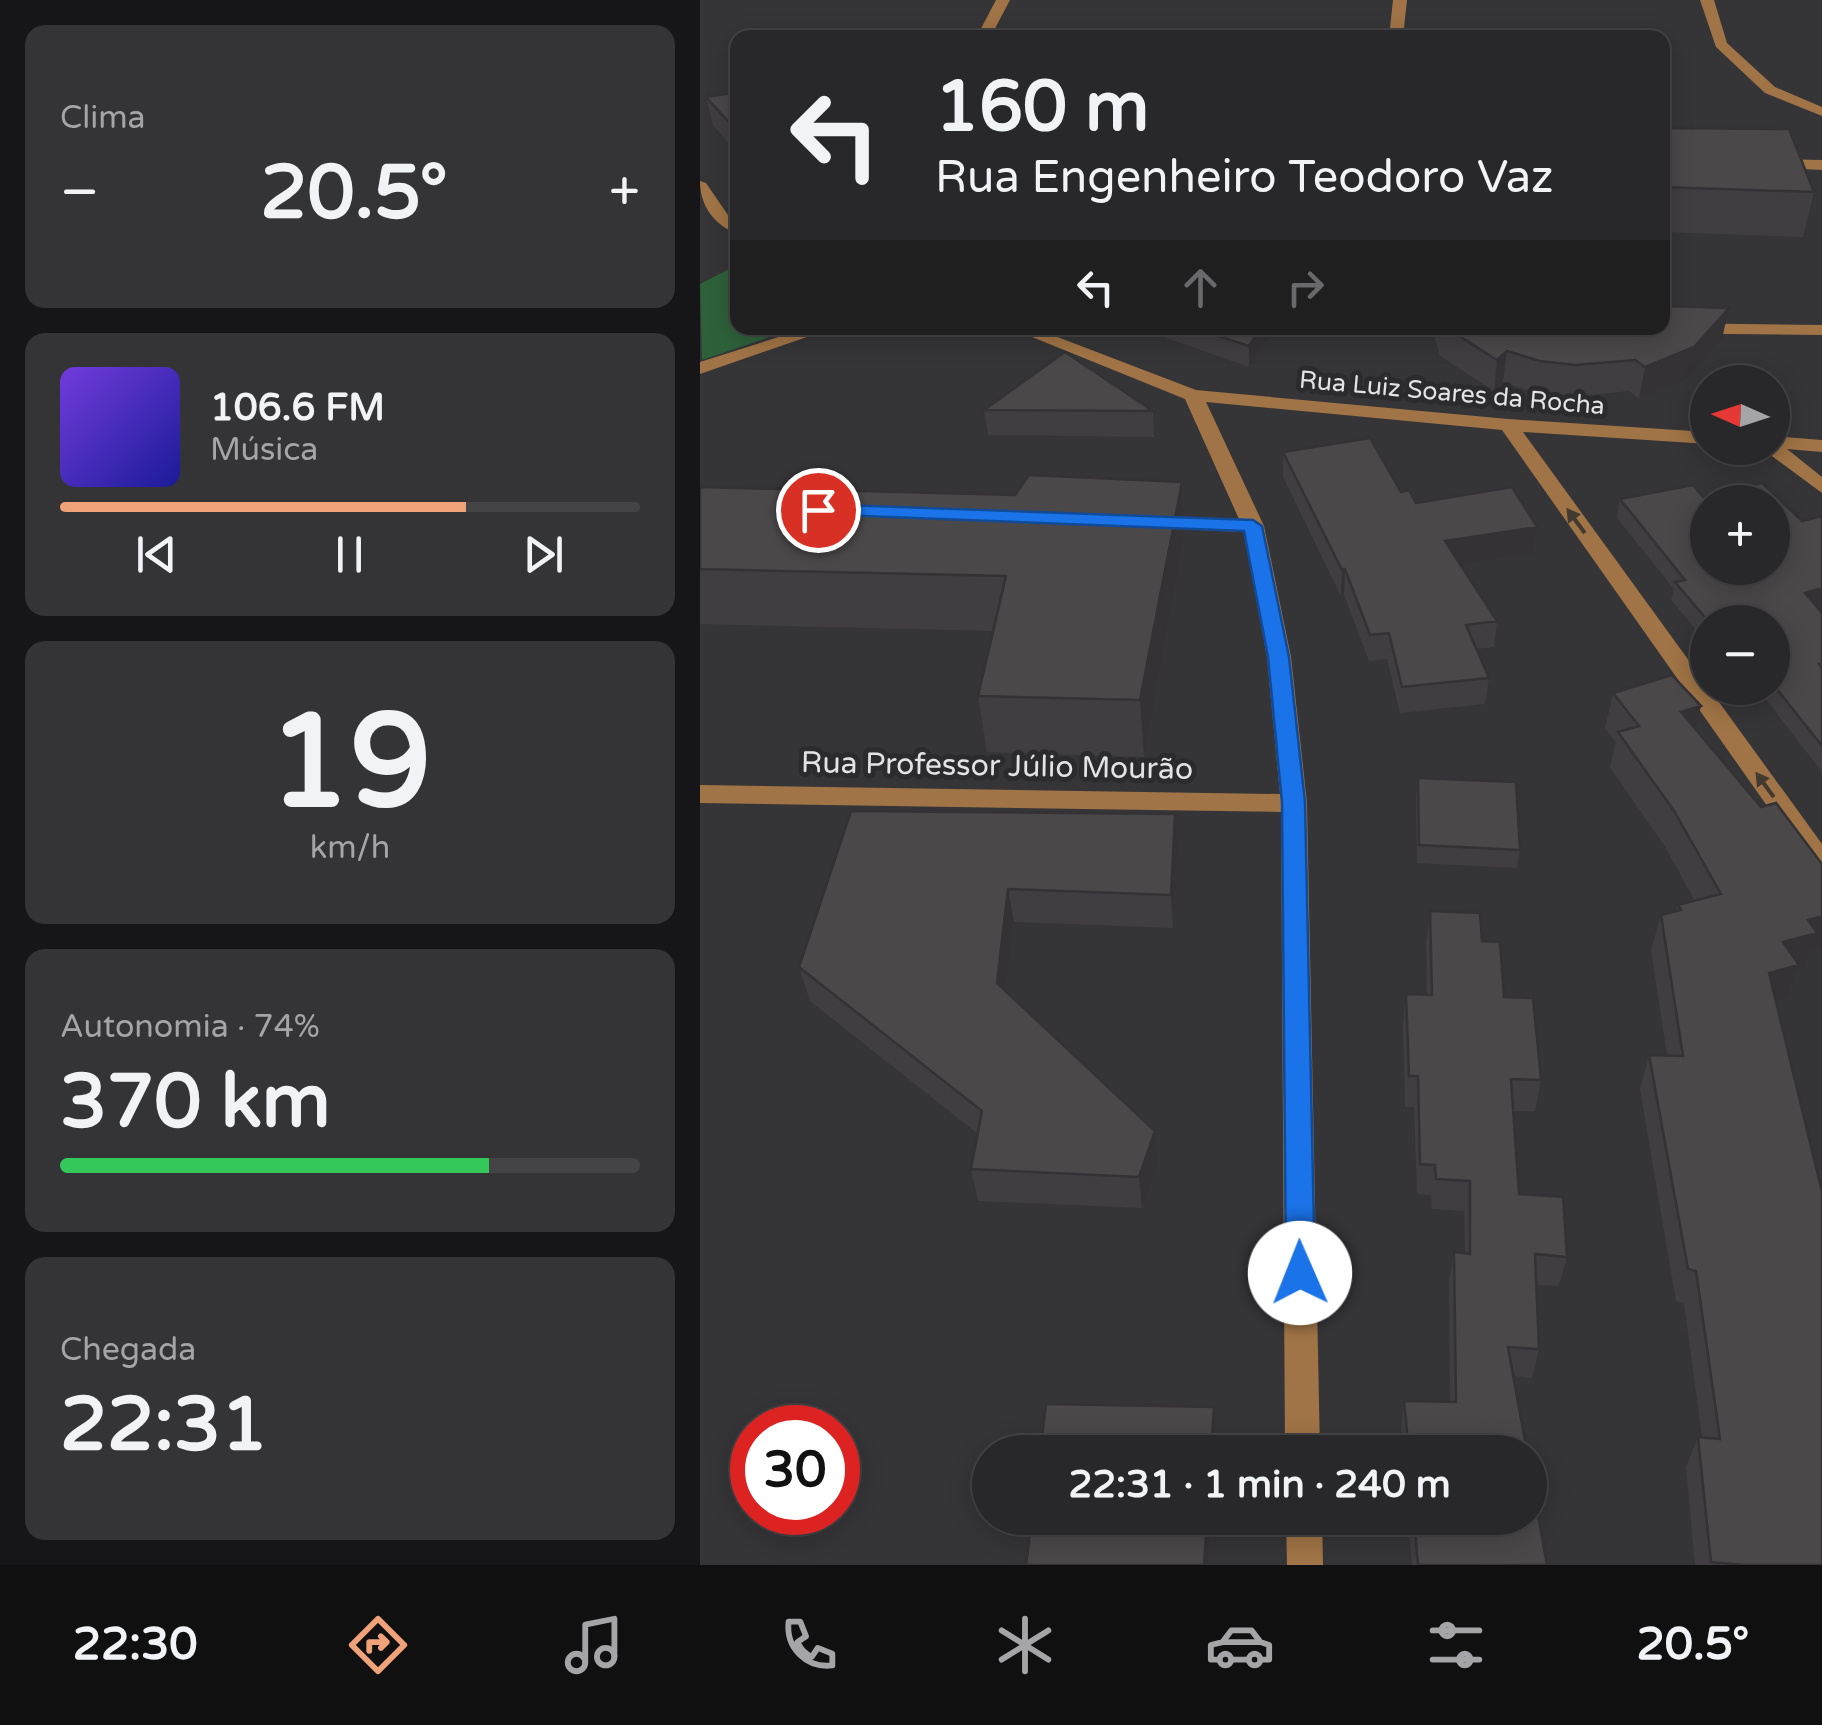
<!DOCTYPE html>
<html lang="pt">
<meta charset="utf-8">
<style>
:root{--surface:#282729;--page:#343335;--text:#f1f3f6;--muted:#a5a5a8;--line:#444446;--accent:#f0a279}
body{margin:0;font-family:"Varela Round",sans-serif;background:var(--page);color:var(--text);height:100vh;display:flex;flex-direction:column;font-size:38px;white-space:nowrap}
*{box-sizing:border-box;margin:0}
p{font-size:32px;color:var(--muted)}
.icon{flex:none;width:55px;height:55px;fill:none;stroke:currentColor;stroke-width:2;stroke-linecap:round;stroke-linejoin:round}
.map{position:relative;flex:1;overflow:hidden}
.details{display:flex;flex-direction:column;gap:25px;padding:25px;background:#161517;width:700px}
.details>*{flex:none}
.guide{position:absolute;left:30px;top:30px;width:940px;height:305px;border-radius:20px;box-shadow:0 5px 25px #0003,0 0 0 2px var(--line);background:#282729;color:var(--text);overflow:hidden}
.needle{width:65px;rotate:273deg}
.tools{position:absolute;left:990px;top:365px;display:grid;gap:20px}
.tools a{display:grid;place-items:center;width:100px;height:100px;border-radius:50%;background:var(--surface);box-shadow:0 5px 25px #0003,0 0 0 2px var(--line);font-size:50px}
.speed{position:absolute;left:30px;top:1405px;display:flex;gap:20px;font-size:50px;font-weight:700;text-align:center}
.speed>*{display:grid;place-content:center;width:130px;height:130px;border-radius:50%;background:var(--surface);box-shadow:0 5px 25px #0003,0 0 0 2px var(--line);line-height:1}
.speed .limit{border:15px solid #d22;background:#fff;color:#111}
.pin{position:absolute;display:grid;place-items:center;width:85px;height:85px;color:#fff;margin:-42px;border:5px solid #fff;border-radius:50%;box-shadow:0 2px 10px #0007}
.me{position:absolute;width:110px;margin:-55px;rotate:359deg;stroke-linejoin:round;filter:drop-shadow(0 0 8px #0008)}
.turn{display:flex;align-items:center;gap:35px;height:210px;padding:0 40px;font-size:45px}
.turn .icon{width:130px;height:130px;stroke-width:2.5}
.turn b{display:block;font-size:70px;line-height:85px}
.lanes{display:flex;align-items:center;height:95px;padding:0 40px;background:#0003;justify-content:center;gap:50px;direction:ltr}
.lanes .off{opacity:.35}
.big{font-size:75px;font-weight:700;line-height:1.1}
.details .card{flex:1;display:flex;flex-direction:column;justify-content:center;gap:15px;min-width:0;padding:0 35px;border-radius:20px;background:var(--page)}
.details .dial{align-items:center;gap:0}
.dial b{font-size:130px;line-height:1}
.song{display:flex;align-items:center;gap:30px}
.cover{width:120px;height:120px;border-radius:15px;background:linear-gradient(135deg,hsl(260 70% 55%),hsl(240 70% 35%))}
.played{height:10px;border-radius:5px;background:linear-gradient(90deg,var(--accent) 70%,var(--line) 70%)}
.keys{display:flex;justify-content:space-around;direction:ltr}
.heat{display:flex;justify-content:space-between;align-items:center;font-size:55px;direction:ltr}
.charge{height:15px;border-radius:8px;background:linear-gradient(90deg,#34c759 74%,var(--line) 0)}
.trip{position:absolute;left:272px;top:1435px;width:575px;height:100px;border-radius:50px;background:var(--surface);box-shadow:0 5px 25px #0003,0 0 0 2px var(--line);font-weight:700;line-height:100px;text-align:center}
.tabs{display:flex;height:160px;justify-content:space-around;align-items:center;background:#101010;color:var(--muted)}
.tabs .icon{width:70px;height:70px}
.tabs .selected{color:var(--accent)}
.tabs b{font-size:45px;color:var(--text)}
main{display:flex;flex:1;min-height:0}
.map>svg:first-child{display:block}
.green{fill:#2e613a}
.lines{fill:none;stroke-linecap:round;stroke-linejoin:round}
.minor{fill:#a07446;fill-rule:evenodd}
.wall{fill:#403e40}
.shaded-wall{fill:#343234}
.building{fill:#4b484a;stroke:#343234;stroke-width:2.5;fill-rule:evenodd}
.oneway{fill:#423931}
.route{fill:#1a73e8;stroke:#114b97;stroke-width:2.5}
.labels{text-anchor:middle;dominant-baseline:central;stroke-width:10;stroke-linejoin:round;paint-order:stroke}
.far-street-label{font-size:25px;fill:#e3e3e4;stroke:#2b2a2c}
.street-label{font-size:30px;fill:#e3e3e4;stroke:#2b2a2c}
</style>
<main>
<section class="details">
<div class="card"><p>Clima</p>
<div class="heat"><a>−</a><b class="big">20.5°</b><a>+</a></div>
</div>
<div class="card">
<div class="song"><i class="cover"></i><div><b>106.6 FM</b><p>Música</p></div></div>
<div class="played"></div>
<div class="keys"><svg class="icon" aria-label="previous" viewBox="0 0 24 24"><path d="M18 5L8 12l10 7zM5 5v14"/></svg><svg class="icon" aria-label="pause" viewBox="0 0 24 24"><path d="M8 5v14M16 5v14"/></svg><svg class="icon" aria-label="next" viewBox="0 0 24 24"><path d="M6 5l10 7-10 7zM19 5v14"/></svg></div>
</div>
<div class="card dial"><b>19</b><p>km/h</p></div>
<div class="card"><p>Autonomia · 74%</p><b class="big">370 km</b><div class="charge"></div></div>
<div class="card"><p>Chegada</p><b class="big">22:31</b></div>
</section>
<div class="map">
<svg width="1122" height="1565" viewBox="0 0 1122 1565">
<rect width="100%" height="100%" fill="#353437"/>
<path class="green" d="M37 265 38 328H96L2 360 0 284Z"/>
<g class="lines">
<path class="minor" d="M296 0H310L290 38H276Z
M693 0H707L704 28 708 38H694L690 28Z
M1000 0H1014L1027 43 1075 87 1122 107V116L1065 93 1016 47Z
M1072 159 1122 160V170L1066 167V161Z
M0 181 6 183 30 218 38 222V234C14 225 0 206 0 181Z
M962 323 1122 325V335L931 333 922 328H962Z
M107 328H133L0 374V362Z
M310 328H334L496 390 808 419 1008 432V444L823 432 1122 844V874L1113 871 802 430 506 402 564 526 591 657 607 803 620 1452H585L581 812 0 803V785L580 794 567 657 544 532 453 528 442 522 453 516 539 519 485 399Z
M1072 436 1122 440V452L1087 449 1122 477V493L1065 451 1062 448H1072Z
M586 1518H622L623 1565H587Z"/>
</g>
<path class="wall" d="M38 92V154L13 125 6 97Z
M962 128 1114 192 1103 237 962 232Z
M441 328H574L549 367 441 329Z
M736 328H962L1022 339 988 379 939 399 929 391 870 397 836 393 803 382 794 391 740 356 735 339Z
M284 410 453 411 454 437 288 435Z
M583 452 701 492 716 503 833 553 760 564 797 621 794 647 776 649 789 678 785 704 700 713 687 659 669 661 644 595 641 596 583 477Z
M482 482 484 536 444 757 287 752 278 696 293 631 0 624V487L315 495Z
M1003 497 1102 521 1122 516V605L1117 607 1122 613V772L1065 698 1051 696 1044 688H1072V622H1008V644L971 600 974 589 917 518 920 499Z
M913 693 1001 706 995 728 1061 807 1122 864V948L1110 951 1104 968 1097 970 1086 999 1076 1002 1122 1565H995L986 1467 998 1437H1002L984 1303 976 1301 940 1089 949 1055H967L951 950 961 915 976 911 978 905 995 901 965 847 910 767 916 742 905 729Z
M718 778 820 850 817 868 717 863 716 797Z
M475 814 477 848 473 928 314 922 306 991 455 1131 458 1163 442 1208 278 1201 271 1169 278 1134 110 1001 99 967Z
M730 911 782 941 804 997 841 1080 835 1111H813L819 1194 867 1257 859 1286 837 1285 839 1349 832 1378 813 1376 827 1452H703L701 1429 704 1401H750L749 1282 754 1252 765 1253 764 1211 732 1209 731 1195 717 1194 714 1107H705L703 1026 706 994 727 995 726 944Z
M708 1518H830L847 1565H712Z"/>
<path class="shaded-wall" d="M1029 308 1022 339 988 379 939 399 945 367Z
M561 328H574L549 367V346Z
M807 351 803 382 794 391 797 360Z
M482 482 484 536 444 757 440 700Z
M837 527 833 553 743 567 745 541Z
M645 569 644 595 641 596 642 570Z
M1122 588V605L1099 611 1105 593Z
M1001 706 992 741 981 712Z
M475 814 477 848 473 928 471 895Z
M308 889 314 922 303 1016 297 983Z
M1122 916V948L1110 951 1104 968 1097 970 1086 999 1057 1007 1069 973 1083 942 1108 920Z
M455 1131 458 1163 442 1208 439 1177Z
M514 1407V1452H511Z
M507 1518H510L507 1565H504Z"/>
<path class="building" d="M38 92V132L6 97Z
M962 128 1089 129 1114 192 962 187Z
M962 306 1029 308 994 347 945 367 935 360 875 365 840 361 807 351 797 360 747 328H962Z
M494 328H561L549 346Z
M365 352 453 411 284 410Z
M670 438 701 492 709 490 716 503 812 487 837 527 745 541 797 621 766 625 789 678 702 687 689 633 670 635 645 569 642 570 583 452Z
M329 475 482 482 440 700 278 696 306 576 0 569V487L315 495Z
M1062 483 1102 521 1122 516V588L1105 593 1122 613V663L1119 664 1122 668V746L1072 683V622H1009L975 582 985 580 920 499 993 485 1003 497ZM1008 502H1072V568H1008Z
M972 675 1001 706 981 712 1061 807 1076 803 1122 864V916L1108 920 1117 933 1083 942 1099 965 1069 973 1122 1192V1565H1044L1011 1562 998 1437 1020 1439 996 1271 988 1269 949 1055 983 1056 961 915 981 910 978 905 1021 894 974 811 918 732 939 726 913 693Z
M718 778 816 782 820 850 719 845Z
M151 811 475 814 471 895 308 889 297 983 455 1131 439 1177 271 1169 282 1111 99 967Z
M730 911 780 913 782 941 800 942 804 997 833 998 841 1080 811 1079 819 1194 863 1197 867 1257 835 1254 839 1349 808 1347 827 1452H709L704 1401 756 1402 754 1252 770 1254V1181L736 1179 735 1165 720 1164 718 1076H709L706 994 732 995Z
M346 1404 514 1407 511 1452H340Z
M830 1470 847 1565H718L714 1518H830Z
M332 1518H507L504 1565H326Z"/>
<defs><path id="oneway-solid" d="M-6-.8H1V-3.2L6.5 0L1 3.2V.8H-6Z" transform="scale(2.5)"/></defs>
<g class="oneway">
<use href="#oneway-solid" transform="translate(876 521) rotate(-126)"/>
<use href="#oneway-solid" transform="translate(1065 785) rotate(-126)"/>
</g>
<path class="route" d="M118 504 553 520 562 526 589 657 605 802 615 1273 611 1282 600 1286 590 1282 586 1273 582 802 568 657 544 531 112 514V506Z"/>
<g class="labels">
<g class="far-street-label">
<text transform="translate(752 393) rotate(5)">Rua Luiz Soares da Rocha</text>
</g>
<g class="street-label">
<text transform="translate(297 766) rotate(1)">Rua Professor Júlio Mourão</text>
</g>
</g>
</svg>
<div class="tools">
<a><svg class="needle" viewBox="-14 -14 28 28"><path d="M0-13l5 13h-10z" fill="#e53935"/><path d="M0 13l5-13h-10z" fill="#a5a5a8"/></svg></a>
<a>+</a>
<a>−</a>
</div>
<div class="speed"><div class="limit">30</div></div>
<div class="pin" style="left:118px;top:510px;background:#d93025"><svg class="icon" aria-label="arrive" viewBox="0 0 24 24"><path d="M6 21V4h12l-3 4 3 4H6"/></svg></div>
<svg class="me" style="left:600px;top:1273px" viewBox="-20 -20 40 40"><circle r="19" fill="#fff"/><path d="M0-13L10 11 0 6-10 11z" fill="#1a73e8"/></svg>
<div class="trip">22:31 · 1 min · 240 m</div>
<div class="guide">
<div class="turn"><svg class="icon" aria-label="left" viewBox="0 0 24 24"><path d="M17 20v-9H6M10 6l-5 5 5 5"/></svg><div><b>160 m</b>Rua Engenheiro Teodoro Vaz</div></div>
<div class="lanes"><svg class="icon" aria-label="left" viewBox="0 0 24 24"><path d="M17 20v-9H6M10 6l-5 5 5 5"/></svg><svg class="icon off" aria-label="ahead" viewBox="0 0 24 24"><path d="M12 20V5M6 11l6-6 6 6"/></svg><svg class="icon off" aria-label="right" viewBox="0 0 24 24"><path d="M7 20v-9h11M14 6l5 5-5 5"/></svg></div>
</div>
</div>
</main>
<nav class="tabs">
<b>22:30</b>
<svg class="icon selected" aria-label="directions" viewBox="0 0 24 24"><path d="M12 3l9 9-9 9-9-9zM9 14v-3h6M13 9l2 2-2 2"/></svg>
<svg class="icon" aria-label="music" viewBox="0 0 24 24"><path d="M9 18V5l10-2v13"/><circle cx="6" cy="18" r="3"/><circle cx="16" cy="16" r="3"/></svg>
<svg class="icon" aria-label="phone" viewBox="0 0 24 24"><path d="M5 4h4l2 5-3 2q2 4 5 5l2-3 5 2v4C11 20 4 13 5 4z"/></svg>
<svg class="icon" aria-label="climate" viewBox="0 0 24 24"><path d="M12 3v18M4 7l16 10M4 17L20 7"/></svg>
<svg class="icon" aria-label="car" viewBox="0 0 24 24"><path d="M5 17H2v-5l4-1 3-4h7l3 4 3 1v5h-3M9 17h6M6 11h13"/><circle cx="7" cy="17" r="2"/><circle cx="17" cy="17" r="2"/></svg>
<svg class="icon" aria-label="filters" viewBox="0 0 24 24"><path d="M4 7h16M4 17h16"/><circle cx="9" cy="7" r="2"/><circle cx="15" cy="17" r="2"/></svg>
<b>20.5°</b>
</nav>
